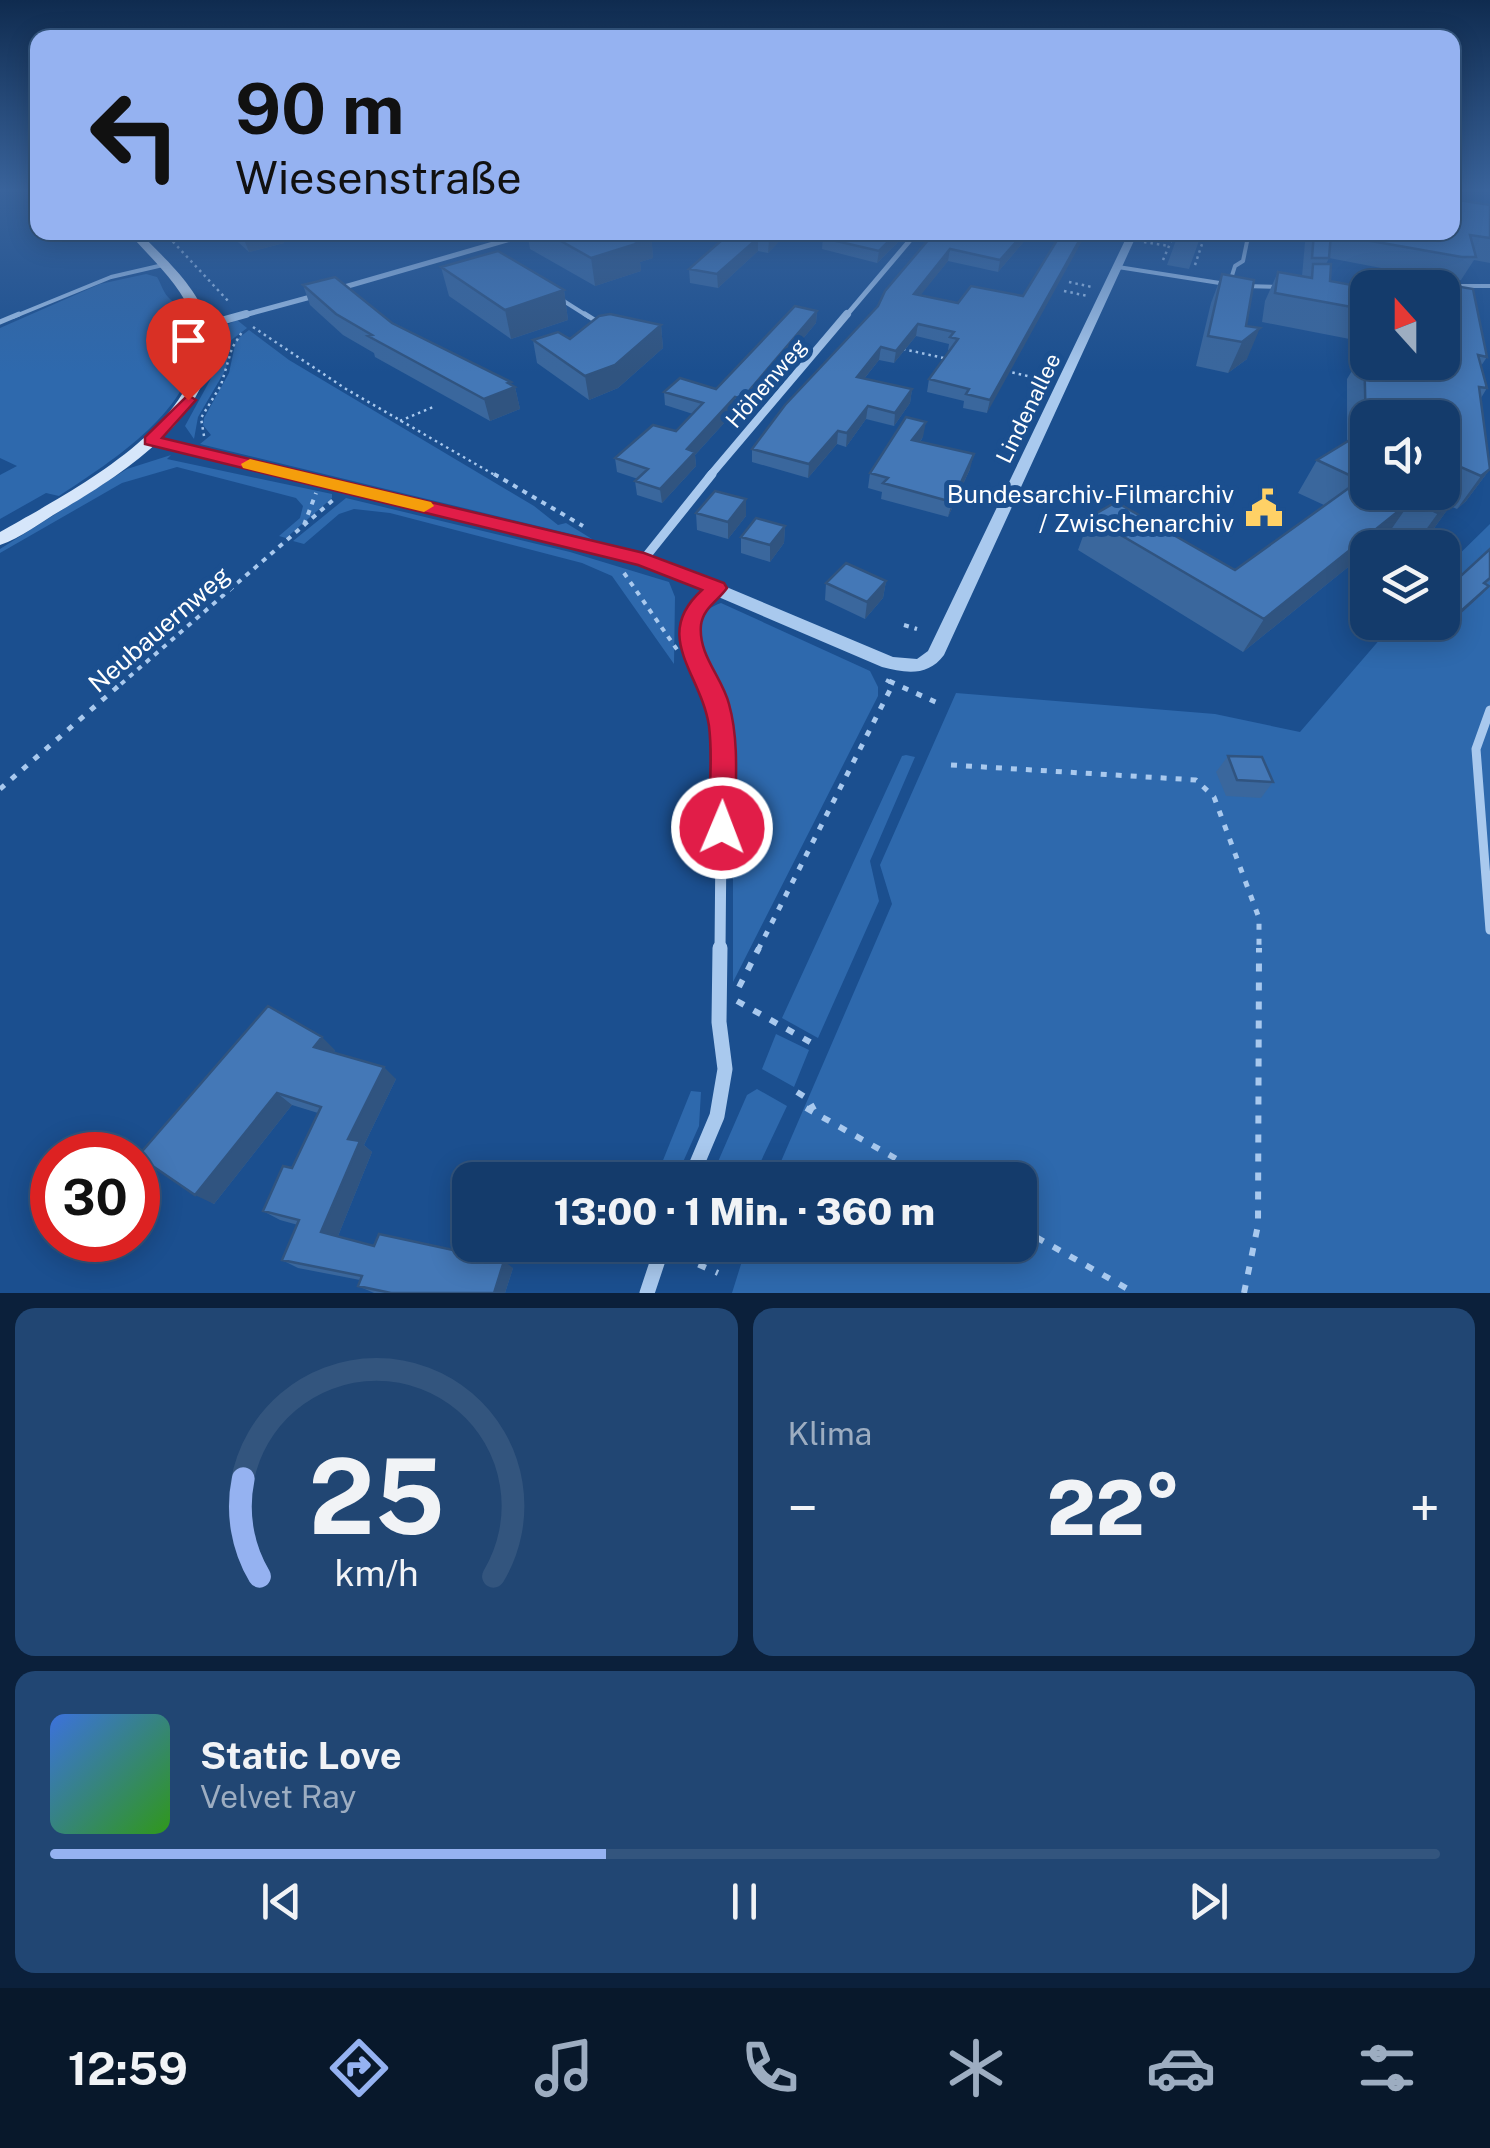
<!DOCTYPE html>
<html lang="de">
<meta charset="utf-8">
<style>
:root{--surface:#143b6b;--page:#214673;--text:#f1f3f6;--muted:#9dadc1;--line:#33557e;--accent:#95b2f1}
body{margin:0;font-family:"Public Sans",sans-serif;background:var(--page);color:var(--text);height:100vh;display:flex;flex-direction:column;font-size:38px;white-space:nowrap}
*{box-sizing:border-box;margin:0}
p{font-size:32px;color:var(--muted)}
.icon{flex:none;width:55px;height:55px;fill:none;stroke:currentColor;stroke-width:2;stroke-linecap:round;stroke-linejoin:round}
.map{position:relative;height:1293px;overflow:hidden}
.details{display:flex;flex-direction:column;gap:15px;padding:15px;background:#0b203b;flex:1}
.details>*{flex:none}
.hud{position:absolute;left:30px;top:30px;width:1430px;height:210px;border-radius:20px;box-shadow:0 5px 25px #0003,0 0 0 2px var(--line);background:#95b2f1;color:#111;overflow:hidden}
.needle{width:65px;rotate:339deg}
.controls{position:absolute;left:1350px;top:270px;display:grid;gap:20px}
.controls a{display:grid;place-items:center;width:110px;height:110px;border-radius:20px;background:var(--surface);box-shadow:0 5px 25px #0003,0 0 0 2px var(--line);font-size:50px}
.speed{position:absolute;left:30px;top:1132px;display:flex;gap:20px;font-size:50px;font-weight:700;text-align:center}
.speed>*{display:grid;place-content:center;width:130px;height:130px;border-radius:50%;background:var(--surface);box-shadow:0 5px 25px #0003,0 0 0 2px var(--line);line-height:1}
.speed .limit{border:15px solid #d22;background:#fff;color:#111}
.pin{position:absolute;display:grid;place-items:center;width:85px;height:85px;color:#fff;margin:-102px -42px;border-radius:50% 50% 50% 0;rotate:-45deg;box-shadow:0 0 10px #0007}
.pin .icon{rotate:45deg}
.me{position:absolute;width:110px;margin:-55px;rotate:1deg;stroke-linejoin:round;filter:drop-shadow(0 0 8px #0008)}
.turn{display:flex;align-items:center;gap:35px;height:210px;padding:0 40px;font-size:45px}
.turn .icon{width:130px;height:130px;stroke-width:2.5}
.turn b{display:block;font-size:70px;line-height:85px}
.big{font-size:75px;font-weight:800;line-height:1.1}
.details .widget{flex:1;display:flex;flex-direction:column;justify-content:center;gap:15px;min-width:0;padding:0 35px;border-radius:20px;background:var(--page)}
.details .dial{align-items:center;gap:0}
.dial svg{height:260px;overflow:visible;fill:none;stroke:var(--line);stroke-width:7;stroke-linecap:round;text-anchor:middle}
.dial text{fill:var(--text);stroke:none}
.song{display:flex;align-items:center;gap:30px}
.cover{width:120px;height:120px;border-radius:15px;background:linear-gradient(135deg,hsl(220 70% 55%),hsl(110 70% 35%))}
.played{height:10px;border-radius:5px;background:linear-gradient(90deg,var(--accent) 40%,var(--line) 40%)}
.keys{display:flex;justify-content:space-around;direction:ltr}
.heat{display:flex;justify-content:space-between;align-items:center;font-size:55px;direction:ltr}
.details .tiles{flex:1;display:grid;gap:15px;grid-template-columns:1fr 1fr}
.widget:last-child{grid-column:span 2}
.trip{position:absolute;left:452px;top:1162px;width:585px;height:100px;border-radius:20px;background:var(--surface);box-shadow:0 5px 25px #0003,0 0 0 2px var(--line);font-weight:800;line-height:100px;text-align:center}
.dock{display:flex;height:160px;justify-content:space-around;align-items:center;background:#08182b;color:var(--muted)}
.dock .icon{width:70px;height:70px}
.dock .current{color:var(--accent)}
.dock b{font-size:45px;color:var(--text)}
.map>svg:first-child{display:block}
.green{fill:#2e69ad}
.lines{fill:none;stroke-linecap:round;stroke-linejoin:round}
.path-far3{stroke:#a9c9ee;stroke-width:2.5;stroke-dasharray:2.5 4;stroke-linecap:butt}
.path-far2{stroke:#a9c9ee;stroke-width:4;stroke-dasharray:5 6;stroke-linecap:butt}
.path-far1{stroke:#a9c9ee;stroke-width:5;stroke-dasharray:6 9;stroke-linecap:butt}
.path{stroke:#a9c9ee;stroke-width:6;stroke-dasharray:8 11;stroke-linecap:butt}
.service-far2{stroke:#a9c9ee;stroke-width:4}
.service-far1{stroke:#a9c9ee;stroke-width:5}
.service{stroke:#a9c9ee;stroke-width:9}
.minor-far4{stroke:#a9c9ee;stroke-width:5}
.minor-far3{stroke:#a9c9ee;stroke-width:8}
.minor-far2{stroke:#a9c9ee;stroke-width:9}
.minor-far1{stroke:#a9c9ee;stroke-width:11}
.minor{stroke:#a9c9ee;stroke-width:15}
.tertiary{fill:#a9c9ee;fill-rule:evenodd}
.secondary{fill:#d6e6fa;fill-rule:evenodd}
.wall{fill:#3a679d;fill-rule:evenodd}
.shaded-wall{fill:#305480}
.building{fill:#4478b7;stroke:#305480;stroke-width:2.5}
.route{fill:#e11d48;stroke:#92132f;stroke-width:2.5}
.slow{fill:#f59e0b}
.labels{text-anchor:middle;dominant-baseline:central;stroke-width:10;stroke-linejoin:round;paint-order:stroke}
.far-street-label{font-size:22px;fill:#fff;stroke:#1b4f8f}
.poi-label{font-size:25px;fill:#fff;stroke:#1b4f8f;text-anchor:end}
.street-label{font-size:25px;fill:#fff;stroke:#1b4f8f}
</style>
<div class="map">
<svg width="1490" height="1293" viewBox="0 0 1490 1293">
<rect width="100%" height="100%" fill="#1b4f8f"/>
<path class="green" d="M146 274 157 277C161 283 163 292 168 297 180 309 188 317 192 335 207 403 106 465 59 496L46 493 0 519V475L17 466 0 458V328L100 284Z
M237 320 247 328 230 341 226 369 198 417 194 439 185 426 215 371 218 329Z
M249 330 289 360 534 506 558 525 566 523 592 539 200 444 211 435 203 425 204 418 229 373 236 340Z
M171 455 167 459 332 494V498L286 538 279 536 300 518 303 506 296 498 177 467 122 483 0 553V549L127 469Z
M346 498 570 552 669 582 675 597 674 664 612 576 582 563 390 513 354 509 339 514 304 544 293 541Z
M1490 524V1293H732L747 1245H1020V1180H773L892 904 880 865 956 693 1215 714 1300 732 1394 623 1442 622 1443 570Z
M721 603 870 671 878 687V696L733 982V728C731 717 729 706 725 696 714 669 676 618 721 603Z
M906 755 915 757 870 861 879 901 818 1038 782 1018 902 756Z
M776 1034 809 1050 794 1087 762 1069Z
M757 1089 787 1106 752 1180H710L747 1095Z
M691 1091 701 1092 699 1126 675 1180H655Z"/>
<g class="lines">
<path class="path-far3" d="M164 232 229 302
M1160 232 1174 235
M1205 236 1235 241
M1144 242 1169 246
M1163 260 1175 232
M1195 265 1206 232
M1069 282 1092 287
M1064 291 1088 296
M253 327 346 389 498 477
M903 349 948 359
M1006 371 1045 380
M400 421 433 407
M204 436 201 418 221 385 232 348 242 332"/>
<path class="path-far2" d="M494 474 583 526
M304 525 316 493
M624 573 678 651
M904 625 917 629
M886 680 894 684
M121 684 333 500"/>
<path class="path-far1" d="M889 681 942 705
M951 765 1196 780 1214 797 1259 918V950
M0 789 124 681
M758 950 893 684"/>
<path class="path" d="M739 987 759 948
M737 1001 817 1046
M797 1092 808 1099 814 1110
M806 1108 934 1180
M1020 1228 1135 1293
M681 1257 718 1273
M1244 1293 1258 1225 1259 948"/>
<path class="service-far2" d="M1118 267 1226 284
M1229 285 1235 266 1243 261 1249 232
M1245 286 1281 287
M1450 286H1490
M559 298 589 317
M13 317 111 277 163 265"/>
<path class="service-far1" d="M585 314 596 321
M0 322 19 314"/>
<path class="service" d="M1490 710 1476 749 1490 930"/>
<path class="minor-far4" d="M1118 232 1133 235
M334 290 535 232
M237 317 318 295
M845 317 917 232"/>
<path class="minor-far3" d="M203 326 246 314
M709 477 847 314"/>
<path class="minor-far2" d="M644 559 712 474
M709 684C688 641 681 624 717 588"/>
<path class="minor-far1" d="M708 681 722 731 720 950"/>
<path class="minor" d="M690 1180 717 1116 725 1069 719 1022 720 948
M647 1293 663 1245"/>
<path class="tertiary" d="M1129 232H1138L944 655C928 677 905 673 882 667L639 563 151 444 144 440 151 436 650 555 893 657 917 659 928 651Z"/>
<path class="secondary" d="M128 232H139C164 258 199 288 208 324 229 408 121 475 60 511 41 522 21 538 0 545V532C66 494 227 414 193 318 181 284 151 259 128 232Z"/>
</g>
<path class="wall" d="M1452 199 1490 205V263L1474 260 1461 280 1449 281 1329 258 1326 264H1331L1330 281 1368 288V362H1442V288H1372L1380 273 1473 289 1487 357 1481 366 1487 388 1481 398 1490 469 1466 501 1457 509 1450 506 1432 531 1414 546 1388 534 1372 548H1368V551L1243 652 1078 550 1090 517 1116 502 1235 570 1324 505 1298 493 1317 460 1347 441V379L1365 349V342L1262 322 1265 301 1278 272 1302 276 1306 232H1452ZM1368 418H1442V492H1368Z
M227 232H280L284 243 249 252Z
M527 232H651L653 258 640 262 641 271 595 286 530 249Z
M695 232H788L768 253 758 251 718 288 690 283 689 269 731 233 710 240Z
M829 232H908L877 263 822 249 823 238Z
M935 232H1032L998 272 948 261 920 295 958 303 1023 296 987 413 963 408 964 401 927 392 929 379 950 350H948L949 344 916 336 894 363 879 360 864 379 912 389 910 403 894 426 866 419 846 447 837 444 808 478 752 462V449L878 306Z
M1179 232H1202L1189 269 1167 265Z
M441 267 564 290 568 320 511 339 449 296Z
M1222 274 1246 326 1247 359 1228 373 1196 366 1211 303Z
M303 285 392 323 515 387 520 409 490 421 375 357 374 353 343 335 310 305Z
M817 311 816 323 742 412 735 411 695 455 696 466 662 503 637 495 635 481 638 479 617 472 615 458 676 431 693 414 665 405 664 392 716 389Z
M661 325 663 348 618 388 589 400 537 363 533 340 570 339Z
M923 437 920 442 970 469 948 517 881 499 882 492 868 488 870 473Z
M696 513 746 516 728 539 697 530Z
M785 526 784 543 770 562 741 553V537Z
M1490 549V581L1486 584 1482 594 1444 629 1432 622H1442V595Z
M886 581 883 598 865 619 825 600 826 583Z
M1228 756 1273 782 1261 798 1226 796 1216 772Z
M335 1050 334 1052 396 1079 364 1145 372 1152 338 1236 374 1246 513 1268 505 1293H374L358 1286 360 1280 298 1268 282 1260 298 1225 280 1220 263 1211 292 1168 318 1113 292 1105 214 1204 138 1156Z"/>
<path class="shaded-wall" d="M241 232H280L284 243 249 252Z
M645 232H651L653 258 640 262 641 271 595 286 591 258 628 238Z
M710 232H732L710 240Z
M776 232H788L768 253 769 239Z
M898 232H908L877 263 879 251Z
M1025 232H1032L998 272 1000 260Z
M1084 232H1087L987 413 990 400Z
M758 238V251L718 288 717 274Z
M950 249 948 261 912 306 914 294Z
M564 290 568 320 511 339 505 310Z
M817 311 816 323 742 412V399Z
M918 324 916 336 894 363 896 351Z
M661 325 663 348 618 388 589 400 585 376Z
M1260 328 1247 359 1228 373 1242 342Z
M881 347 879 360 855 390 857 377Z
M511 382 513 388 515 387 520 409 490 421 484 399Z
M912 389 910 403 894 426 895 413Z
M735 397V411L695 455 696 466 662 503 660 489 687 449Z
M868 406 866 419 846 447 847 433Z
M926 422 923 437 910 455 912 440Z
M838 431 837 444 808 478 809 464Z
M974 454 970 469 948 517 952 502Z
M1490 469 1466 501 1457 509 1481 476Z
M1456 498 1432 531 1414 546 1438 513Z
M746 499V516L728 539V522Z
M1411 501 1388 534 1372 548H1368V551L1243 652 1264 619Z
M785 526 784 543 770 562V545Z
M886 581 883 598 865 619 867 602Z
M1489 586 1482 594 1444 629 1451 620Z
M322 1037 335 1050 328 1060 314 1047Z
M384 1067 396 1079 364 1145 372 1152 336 1241 321 1232 348 1139Z
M277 1093 292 1105 214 1204 195 1195Z
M504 1261 513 1268 505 1293H494Z"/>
<path class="building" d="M1452 199 1490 205V238L1470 235 1476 257H1462L1331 234 1329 258H1312L1314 232H1452Z
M545 232H645L628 238 639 243 591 258Z
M731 232H776L769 239 758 238 717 274 689 269Z
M829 232H898L879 251 823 238Z
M935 232H1025L1000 260 950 249 914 294 958 303 971 286 1023 296 1062 232H1084L990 400 966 394 969 389 929 379 958 339 950 337 954 332 918 324 896 351 881 347 857 377 912 389 895 413 868 406 847 433 838 431 809 464 752 449 785 405 878 306 885 291Z
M1179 232H1202L1200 241 1177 237Z
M498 251 564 290 505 310 441 267Z
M1313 264H1331L1330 281 1368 288V310L1275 293 1278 272 1312 278Z
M1380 273 1473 289 1487 357 1478 355 1487 388 1479 387 1490 469 1481 476 1445 460 1442 465V418H1368V492L1442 491 1456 498 1438 513 1411 501 1264 619 1090 517 1116 502 1235 570 1360 480 1317 460 1366 430 1364 349H1368V362H1442V288H1380Z
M1222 274 1254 280 1246 326 1260 328 1242 342 1208 336Z
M335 277 392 323 511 382 508 383 515 387 484 399 368 336 372 335 336 314 303 285Z
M795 306 817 311 742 399 735 397 687 449 695 452 660 489 635 481 648 469 615 458 653 425 676 431 703 403 664 392 680 378 716 389Z
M610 314 661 325 615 365 585 376 533 340 558 332 570 339 599 316Z
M906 417 926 422 912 440 974 454 952 502 883 483 888 478 870 473Z
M715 491 746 499 728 522 696 513Z
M756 518 785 526 770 545 741 537Z
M1490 549V578L1484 583 1489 586 1451 620 1442 616V596L1453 583Z
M846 563 886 581 867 602 826 583Z
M1228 756 1262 757 1273 782 1237 780Z
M268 1006 322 1037 314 1047 384 1067 348 1139 360 1141 321 1232 374 1246 379 1234 504 1261 494 1293H391L358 1286 362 1276 282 1260 299 1220 263 1211 283 1166 292 1168 321 1107 277 1093 195 1195 138 1156Z"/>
<linearGradient id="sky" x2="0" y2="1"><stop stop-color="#0f2b4f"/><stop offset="0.51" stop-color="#39639b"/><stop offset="1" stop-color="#39639b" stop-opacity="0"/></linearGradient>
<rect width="1490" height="372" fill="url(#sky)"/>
<path class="route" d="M188 395 196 400 162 438 644 553 724 583 727 588C718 601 703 608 701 625 698 655 722 677 729 704 740 743 735 788 735 828L731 837 722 840 712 837 708 828C709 795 713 759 709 726 701 673 651 636 702 590L638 565 145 444V437Z"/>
<path class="slow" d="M250 459 431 502 434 506 424 512 243 468 241 464Z"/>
<defs>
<g id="civic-bare" transform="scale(3)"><path d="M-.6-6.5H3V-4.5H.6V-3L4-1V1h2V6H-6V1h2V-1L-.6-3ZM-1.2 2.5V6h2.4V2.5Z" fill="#ffd166" stroke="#1b4f8f" stroke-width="2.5" paint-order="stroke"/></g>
</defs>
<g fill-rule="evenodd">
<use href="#civic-bare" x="1264" y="508"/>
</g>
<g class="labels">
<g class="far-street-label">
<text transform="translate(766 383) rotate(-49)">Höhenweg</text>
<text transform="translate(1028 408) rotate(-64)">Lindenallee</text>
</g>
<g class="poi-label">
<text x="1234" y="494">Bundesarchiv-Filmarchiv<tspan x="1234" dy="29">/ Zwischenarchiv</tspan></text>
</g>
<g class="street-label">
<text transform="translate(159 629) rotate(-41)">Neubauernweg</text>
</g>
</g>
</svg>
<div class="controls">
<a><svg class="needle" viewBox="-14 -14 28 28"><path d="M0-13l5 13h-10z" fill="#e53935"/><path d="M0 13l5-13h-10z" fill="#9dadc1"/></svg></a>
<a><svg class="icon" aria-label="sound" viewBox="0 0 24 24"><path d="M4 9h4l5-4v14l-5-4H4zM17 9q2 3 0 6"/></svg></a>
<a><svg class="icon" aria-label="layers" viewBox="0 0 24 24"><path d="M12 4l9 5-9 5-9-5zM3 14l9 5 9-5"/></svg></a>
</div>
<div class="speed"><div class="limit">30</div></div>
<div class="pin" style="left:188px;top:400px;background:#d93025"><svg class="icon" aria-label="arrive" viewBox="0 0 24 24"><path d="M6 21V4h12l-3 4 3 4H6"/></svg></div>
<svg class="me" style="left:722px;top:828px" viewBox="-20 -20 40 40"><circle r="17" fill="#e11d48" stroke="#fff" stroke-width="3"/><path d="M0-11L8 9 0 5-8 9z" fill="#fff"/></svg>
<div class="trip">13:00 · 1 Min. · 360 m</div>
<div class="hud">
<div class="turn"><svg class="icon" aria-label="left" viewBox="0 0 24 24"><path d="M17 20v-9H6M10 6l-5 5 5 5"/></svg><div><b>90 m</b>Wiesenstraße</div></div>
</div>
</div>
<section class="details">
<div class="tiles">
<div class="widget dial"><svg viewBox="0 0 100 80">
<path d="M14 69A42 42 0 1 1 86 69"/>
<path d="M14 69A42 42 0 0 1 9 39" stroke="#95b2f1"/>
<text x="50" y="56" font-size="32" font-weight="700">25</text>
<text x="50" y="72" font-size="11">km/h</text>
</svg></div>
<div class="widget"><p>Klima</p>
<div class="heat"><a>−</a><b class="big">22°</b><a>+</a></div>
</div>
<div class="widget">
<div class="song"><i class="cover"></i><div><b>Static Love</b><p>Velvet Ray</p></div></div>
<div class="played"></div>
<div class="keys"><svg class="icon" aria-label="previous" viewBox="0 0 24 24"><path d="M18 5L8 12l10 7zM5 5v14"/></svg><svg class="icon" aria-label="pause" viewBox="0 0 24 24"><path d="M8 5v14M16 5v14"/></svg><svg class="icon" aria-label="next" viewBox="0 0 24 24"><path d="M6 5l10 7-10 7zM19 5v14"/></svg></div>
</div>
</div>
</section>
<nav class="dock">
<b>12:59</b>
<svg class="icon current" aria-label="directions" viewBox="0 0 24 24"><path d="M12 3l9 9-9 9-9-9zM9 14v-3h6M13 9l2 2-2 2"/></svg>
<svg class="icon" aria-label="music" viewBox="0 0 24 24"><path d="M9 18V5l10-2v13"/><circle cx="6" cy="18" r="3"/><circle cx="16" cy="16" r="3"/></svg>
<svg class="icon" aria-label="phone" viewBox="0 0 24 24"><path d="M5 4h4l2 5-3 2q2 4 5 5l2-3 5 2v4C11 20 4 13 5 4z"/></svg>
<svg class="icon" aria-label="climate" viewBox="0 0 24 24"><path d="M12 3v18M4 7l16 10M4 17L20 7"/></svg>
<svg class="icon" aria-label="car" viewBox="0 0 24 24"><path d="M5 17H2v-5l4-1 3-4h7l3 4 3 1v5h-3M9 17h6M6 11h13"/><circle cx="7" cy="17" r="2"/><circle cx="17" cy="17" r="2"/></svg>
<svg class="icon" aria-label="filters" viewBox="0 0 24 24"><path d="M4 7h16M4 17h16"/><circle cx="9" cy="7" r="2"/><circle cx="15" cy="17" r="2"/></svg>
</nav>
